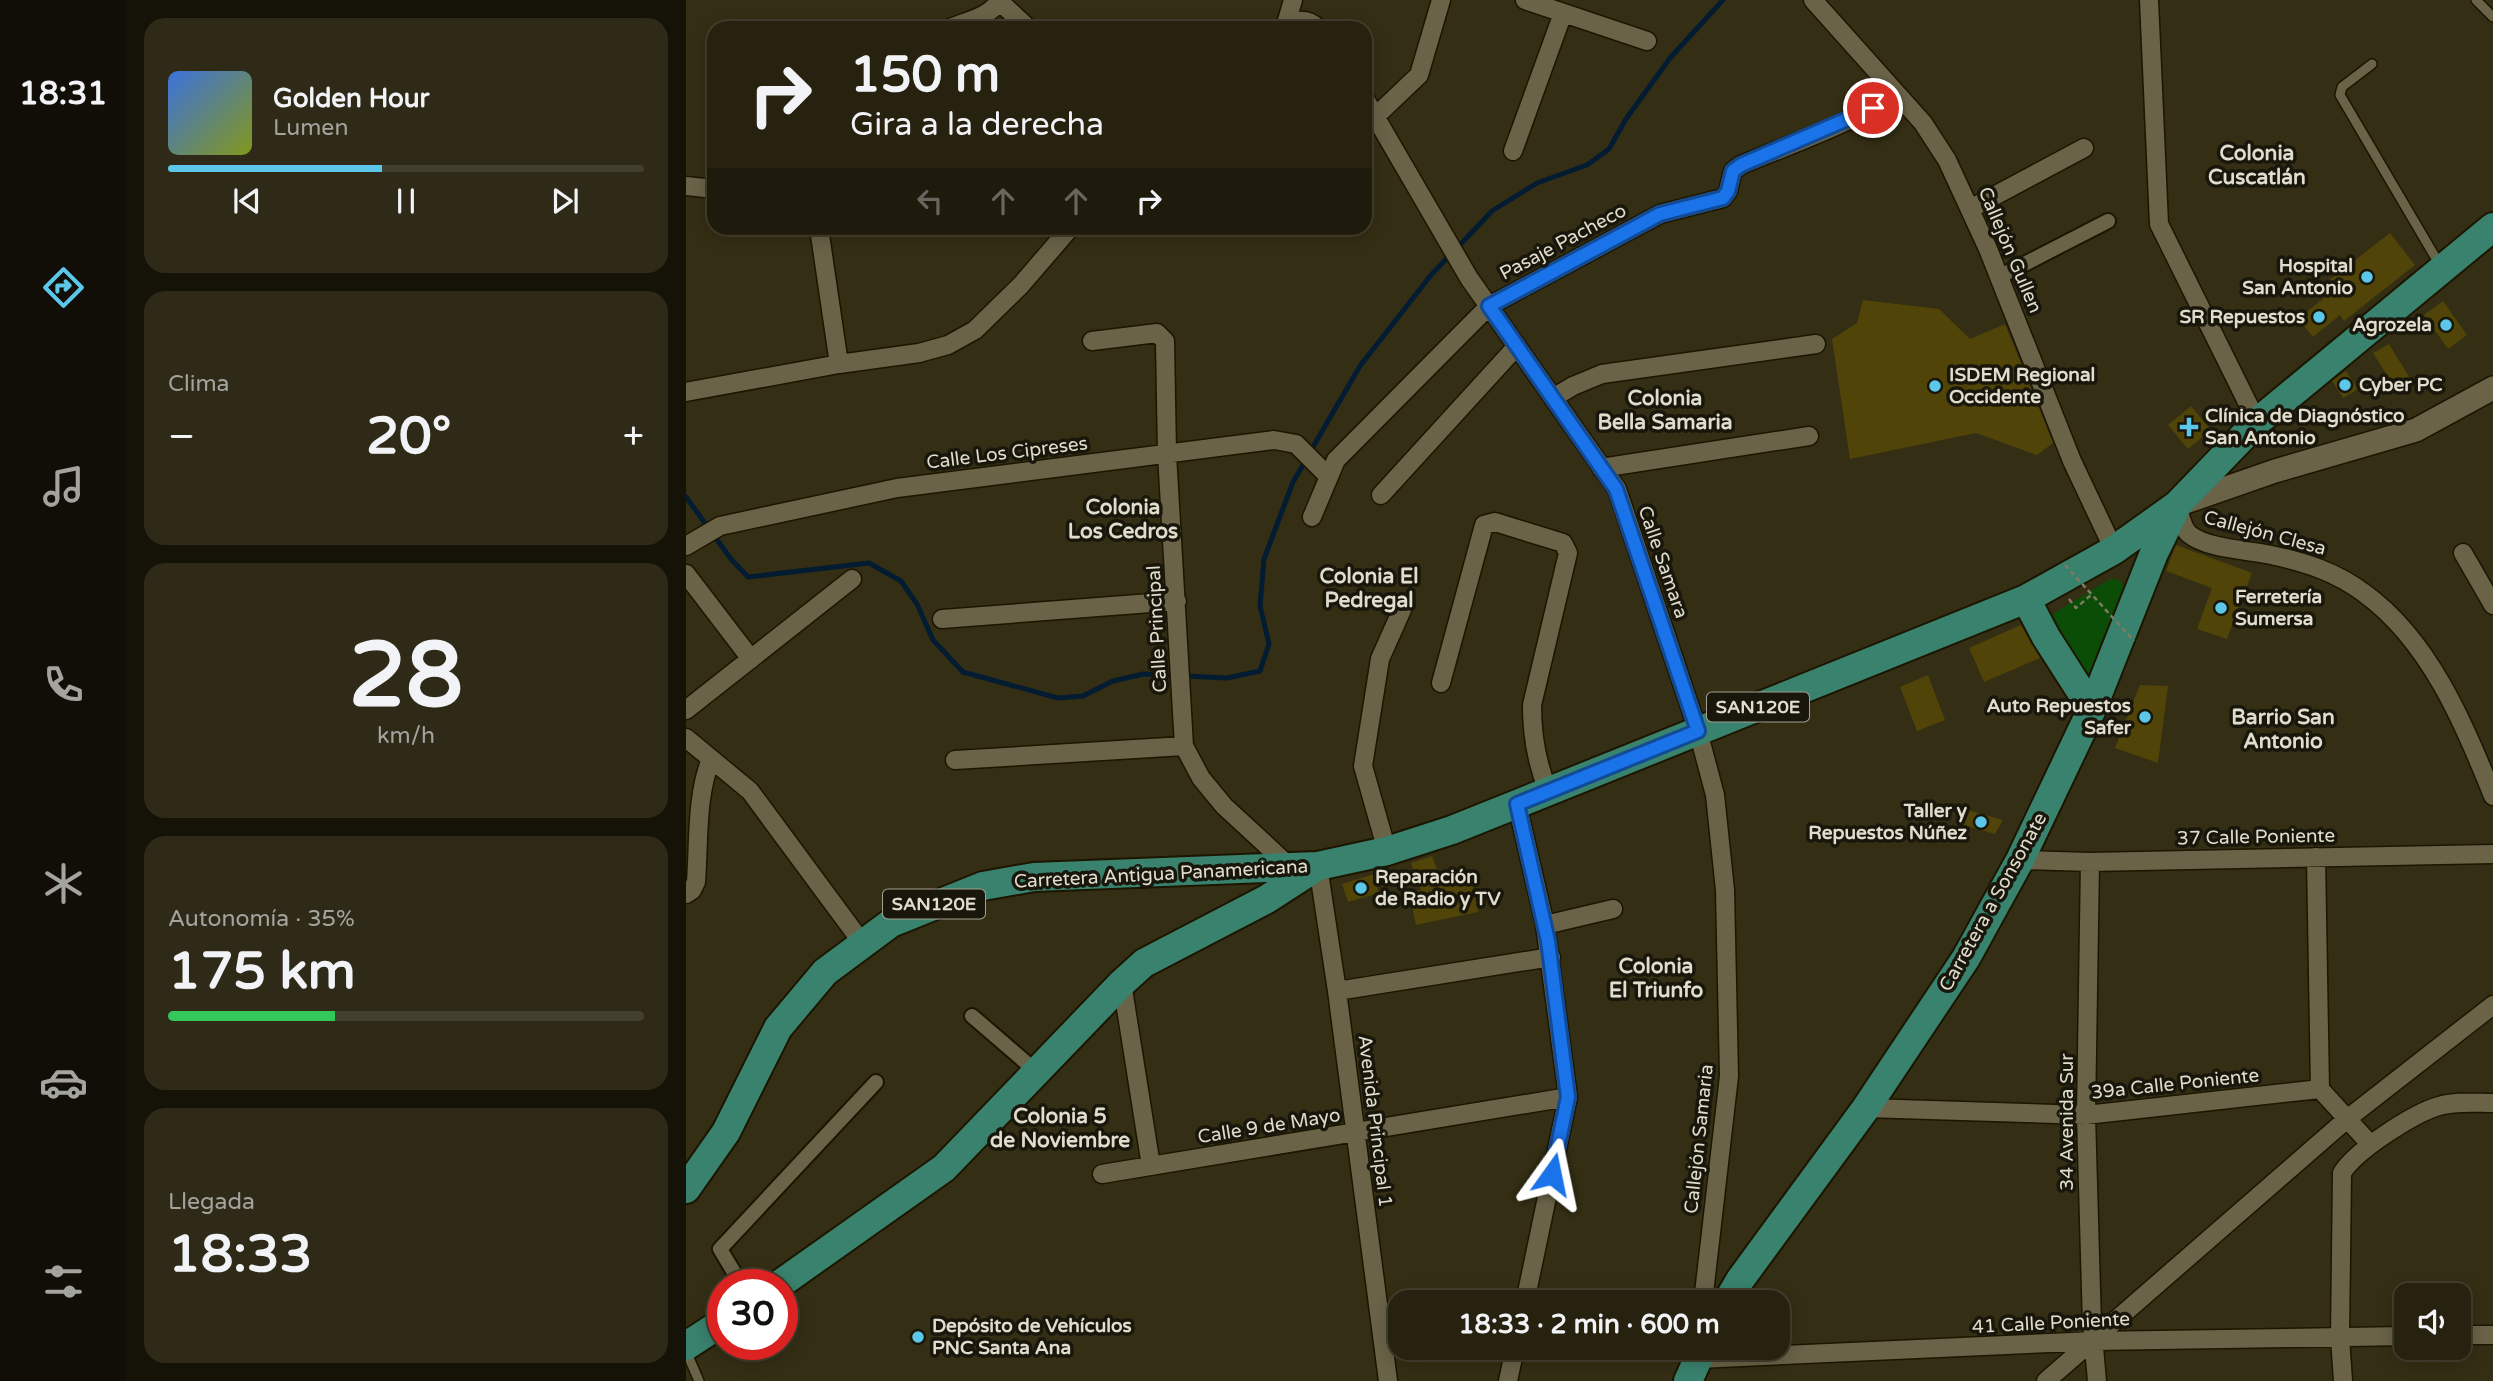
<!DOCTYPE html>
<html lang="es">
<meta charset="utf-8">
<style>
:root{--surface:#27220f;--page:#2f2a18;--text:#f1f3f6;--muted:#a4a49e;--line:#433f2f;--accent:#5cc7e8}
body{margin:0;font-family:"Varela Round",sans-serif;background:var(--page);color:var(--text);height:100vh;display:flex;flex-direction:column;font-size:26px;white-space:nowrap}
*{box-sizing:border-box;margin:0}
p{font-size:23px;color:var(--muted)}
.icon{flex:none;width:38px;height:38px;fill:none;stroke:currentColor;stroke-width:2;stroke-linecap:round;stroke-linejoin:round}
.map{position:relative;flex:1;overflow:hidden}
.details{display:flex;flex-direction:column;gap:18px;padding:18px;background:#151308;width:560px}
.details>*{flex:none}
.guide{position:absolute;left:21px;top:21px;width:665px;height:214px;border-radius:21px;box-shadow:0 4px 18px #0003,0 0 0 2px var(--line);background:#27220f;color:var(--text);overflow:hidden}
.tools{position:absolute;left:1708px;top:1283px;display:grid;gap:14px}
.tools a{display:grid;place-items:center;width:77px;height:77px;border-radius:14px;background:var(--surface);box-shadow:0 4px 18px #0003,0 0 0 2px var(--line);font-size:35px}
.speed{position:absolute;left:21px;top:1269px;display:flex;gap:14px;font-size:35px;font-weight:700;text-align:center}
.speed>*{display:grid;place-content:center;width:91px;height:91px;border-radius:50%;background:var(--surface);box-shadow:0 4px 18px #0003,0 0 0 2px var(--line);line-height:1}
.speed .limit{border:10px solid #d22;background:#fff;color:#111}
.pin{position:absolute;display:grid;place-items:center;width:60px;height:60px;color:#fff;margin:-30px;border:4px solid #fff;border-radius:50%;box-shadow:0 2px 7px #0007}
.me{position:absolute;width:77px;margin:-38px;rotate:12deg;stroke-linejoin:round;filter:drop-shadow(0 0 5px #0008)}
.turn{display:flex;align-items:center;gap:24px;height:147px;padding:0 28px;font-size:32px}
.turn .icon{width:91px;height:91px;stroke-width:2.5}
.turn b{display:block;font-size:49px;line-height:60px}
.lanes{display:flex;align-items:center;height:66px;padding:0 28px;background:#0003;justify-content:center;gap:35px;direction:ltr}
.lanes .off{opacity:.35}
.big{font-size:52px;font-weight:800;line-height:1.1}
.details .widget{flex:1;display:flex;flex-direction:column;justify-content:center;gap:10px;min-width:0;padding:0 24px;border-radius:21px;background:var(--page)}
.details .dial{align-items:center;gap:0}
.dial b{font-size:91px;line-height:1}
.song{display:flex;align-items:center;gap:21px}
.cover{width:84px;height:84px;border-radius:10px;background:linear-gradient(135deg,hsl(220 70% 55%),hsl(70 70% 35%))}
.played{height:7px;border-radius:4px;background:linear-gradient(90deg,var(--accent) 45%,var(--line) 45%)}
.keys{display:flex;justify-content:space-around;direction:ltr}
.heat{display:flex;justify-content:space-between;align-items:center;font-size:38px;direction:ltr}
.charge{height:10px;border-radius:5px;background:linear-gradient(90deg,#34c759 35%,var(--line) 0)}
.trip{position:absolute;left:702px;top:1290px;width:402px;height:70px;border-radius:21px;background:var(--surface);box-shadow:0 4px 18px #0003,0 0 0 2px var(--line);font-weight:800;line-height:70px;text-align:center}
main{display:flex;flex:1;min-height:0}
.menu{display:flex;flex-direction:column;width:126px;justify-content:space-around;align-items:center;background:#100e06;color:var(--muted)}
.menu .icon{width:49px;height:49px}
.menu .active{color:var(--accent)}
.menu b{font-size:32px;color:var(--text)}
.map>svg:first-child{display:block}
.green{fill:#0b4c06}
.lines{fill:none;stroke-linecap:round;stroke-linejoin:round}
.stream{stroke:#041c31;stroke-width:5}
.building{fill:#514408}
.service-casing{stroke:#1c1600;stroke-width:12}
.pedestrian-casing{stroke:#1c1600;stroke-width:18}
.minor-casing{stroke:#1c1600;stroke-width:21}
.tertiary-casing{stroke:#1c1600;stroke-width:26}
.primary-casing{stroke:#1c1600;stroke-width:32}
.path{stroke:#7f7a64;stroke-width:2.5;stroke-dasharray:5 3.5;stroke-linecap:butt}
.service{stroke:#6a6348;stroke-width:9}
.pedestrian{stroke:#6a6348;stroke-width:14}
.minor{stroke:#6a6348;stroke-width:18}
.tertiary{stroke:#6a6348;stroke-width:23}
.primary{stroke:#39836e;stroke-width:28}
.path-bridge{stroke:#7f7a64;stroke-width:2.5;stroke-dasharray:5 3.5;stroke-linecap:butt}
.route-casing{stroke:#114b97;stroke-width:18}
.route{stroke:#1a73e8;stroke-width:12}
.poi-dot{fill:#5cc7e8;stroke:#19160b;stroke-width:2.5}
.labels{text-anchor:middle;dominant-baseline:central;stroke-width:7;stroke-linejoin:round;paint-order:stroke}
.shield{fill:#19160b;stroke:#a4a193;stroke-width:2}
.shield-label{font-size:18px;font-weight:bold;fill:#e0ddcd}
.street-label{font-size:19px;fill:#e0ddcd;stroke:#19160b}
.poi-label{font-size:19px;font-weight:bold;fill:#e0ddcd;stroke:#19160b;text-anchor:start}
.neighbourhood-label{font-size:21px;font-weight:bold;fill:#e0ddcd;stroke:#19160b}
</style>
<main>
<nav class="menu">
<b>18:31</b>
<svg class="icon active" aria-label="directions" viewBox="0 0 24 24"><path d="M12 3l9 9-9 9-9-9zM9 14v-3h6M13 9l2 2-2 2"/></svg>
<svg class="icon" aria-label="music" viewBox="0 0 24 24"><path d="M9 18V5l10-2v13"/><circle cx="6" cy="18" r="3"/><circle cx="16" cy="16" r="3"/></svg>
<svg class="icon" aria-label="phone" viewBox="0 0 24 24"><path d="M5 4h4l2 5-3 2q2 4 5 5l2-3 5 2v4C11 20 4 13 5 4z"/></svg>
<svg class="icon" aria-label="climate" viewBox="0 0 24 24"><path d="M12 3v18M4 7l16 10M4 17L20 7"/></svg>
<svg class="icon" aria-label="car" viewBox="0 0 24 24"><path d="M5 17H2v-5l4-1 3-4h7l3 4 3 1v5h-3M9 17h6M6 11h13"/><circle cx="7" cy="17" r="2"/><circle cx="17" cy="17" r="2"/></svg>
<svg class="icon" aria-label="filters" viewBox="0 0 24 24"><path d="M4 7h16M4 17h16"/><circle cx="9" cy="7" r="2"/><circle cx="15" cy="17" r="2"/></svg>
</nav>
<section class="details">
<div class="widget">
<div class="song"><i class="cover"></i><div><b>Golden Hour</b><p>Lumen</p></div></div>
<div class="played"></div>
<div class="keys"><svg class="icon" aria-label="previous" viewBox="0 0 24 24"><path d="M18 5L8 12l10 7zM5 5v14"/></svg><svg class="icon" aria-label="pause" viewBox="0 0 24 24"><path d="M8 5v14M16 5v14"/></svg><svg class="icon" aria-label="next" viewBox="0 0 24 24"><path d="M6 5l10 7-10 7zM19 5v14"/></svg></div>
</div>
<div class="widget"><p>Clima</p>
<div class="heat"><a>−</a><b class="big">20°</b><a>+</a></div>
</div>
<div class="widget dial"><b>28</b><p>km/h</p></div>
<div class="widget"><p>Autonomía · 35%</p><b class="big">175 km</b><div class="charge"></div></div>
<div class="widget"><p>Llegada</p><b class="big">18:33</b></div>
</section>
<div class="map">
<svg width="1807" height="1381" viewBox="0 0 1807 1381">
<rect width="100%" height="100%" fill="#342e14"/>
<path class="green" d="M1426 578 1435 581 1440 592 1405 682 1355 621Z"/>
<g class="lines">
<path class="stream" d="M771 248 806 211 851 183 901 165 923 149 940 119 984 58 1037 0
M624 452 674 366 745 275 764 255
M0 497 45 559 62 577 183 563 215 581 231 604 247 640 277 672 372 698 397 696 427 681 457 674 541 678 574 671 583 644 574 606 578 559 607 482 620 460"/>
</g>
<path class="building" d="M1704 233 1729 265 1658 321 1654 315 1627 337 1612 319 1639 297 1633 288Z
M1177 300 1253 309 1284 339 1319 324 1367 443 1351 455 1290 433 1164 459 1146 339 1171 323Z
M1757 301 1781 335 1762 349 1738 315Z
M1703 344 1725 380 1710 389 1687 353Z
M1660 371 1672 389 1657 398 1646 381Z
M1505 406 1525 430 1502 449 1482 425Z
M1490 545 1566 573 1541 639 1511 629 1526 588 1480 571Z
M1335 625 1354 658 1298 682 1283 648Z
M1242 675 1259 720 1231 731 1214 687Z
M1454 685 1482 686 1472 763 1429 748Z
M1278 809 1317 820 1309 834 1274 824Z
M746 856 757 885 785 880 792 912 730 925 723 892 735 890 725 863Z
M688 874 693 893 662 902 656 884Z"/>
<g class="lines">
<g class="service-casing">
<path id="service" d="M1790 0 1807 17
M1686 64 1656 87 1654 95 1755 267
M0 1351 13 1381"/>
</g>
<g class="pedestrian-casing">
<path id="pedestrian" d="M1313 277 1422 221
M286 1016 351 1072
M55 1284 34 1249 190 1082"/>
</g>
<g class="minor-casing">
<path id="minor" d="M839 0 961 41
M1127 0 1237 123 1261 160 1302 249 1386 461 1428 550
M1463 0 1473 224 1571 422
M314 2 342 28
M600 24 607 0
M264 28C281 21 304 17 314 0
M595 28C607 19 621 18 632 28
M679 99 783 278 931 489 1012 731 1029 795 1039 890 1043 1076 1017 1302
M690 116 733 75 755 0
M827 151 877 13
M0 186 28 189
M1284 209 1398 148
M133 228 153 364
M406 341 471 333 479 341 481 454 498 746 515 778 538 806 604 867
M0 392 153 364 233 353 262 345 289 330 335 285 384 228
M867 398 887 386 916 374 1130 344
M915 468 1123 436
M695 495 831 346
M1491 505C1494 514 1496 528 1503 534 1521 549 1563 550 1585 555 1619 562 1650 572 1678 593 1743 640 1778 723 1807 796
M626 517 650 460 803 306 974 214 1037 198 1042 191 1047 171 1055 165C1107 143 1163 125 1210 93
M0 546 34 526 211 488 588 440 610 444 643 477
M1777 553 1807 605
M0 574 65 659
M256 619 491 601
M755 683 798 525 809 522 877 543 882 553 846 705C846 736 850 762 862 790
M0 710 166 579
M0 738 64 791 177 944
M269 760 498 746
M831 804 859 925 882 1097 839 1302
M701 851 677 766 694 659 718 605
M1630 857 1634 1089 1684 1144
M1334 860 1404 862 1807 854
M1404 862 1400 1115 1406 1325 1411 1381
M632 866 651 991 702 1381
M0 894 6 890 10 882C13 842 10 796 25 759
M859 925 927 909
M436 983 465 1166
M651 991 865 957
M1180 1108 1400 1115 1634 1089
M416 1174 882 1097
M1773 1335H1807
M1012 1359 1408 1341 1720 1336
M822 1381 829 1348
M1360 1381 1661 1119 1807 1005
M1657 1381 1654 1337 1656 1173C1669 1151 1728 1113 1753 1106 1769 1101 1790 1103 1807 1103"/>
</g>
<g class="tertiary-casing">
<path id="tertiary" d="M1491 505 1589 471 1730 430 1807 388"/>
</g>
<g class="primary-casing">
<path id="primary" d="M1340 599 1360 637 1406 709
M0 1189 40 1132 92 1028 139 972 205 923 297 886 348 877 632 866 701 851 766 830 831 804 1340 599 1428 550 1491 505 1571 422 1807 227
M94 1284 258 1168 436 983 458 963 581 899 632 866
M1041 1302 1054 1280 1180 1108 1280 958 1334 860 1406 709 1468 553 1489 510
M0 1346 37 1322
M1002 1381 1017 1348"/>
</g>
<path class="path" d="M1383 599 1390 608 1405 595"/>
<use href="#service" class="service"/>
<use href="#pedestrian" class="pedestrian"/>
<use href="#minor" class="minor"/>
<use href="#tertiary" class="tertiary"/>
<use href="#primary" class="primary"/>
<path class="path-bridge" d="M1379 565 1448 641"/>
</g>
<g class="lines">
<g class="route-casing">
<path id="route" d="M866 1174 882 1097 862 941 831 804 1012 731 930 489 803 306 974 214 1037 198 1042 191 1047 171 1055 165 1187 108"/>
</g>
<use href="#route" class="route"/>
</g>
<g class="poi-dot">
<circle cx="1681" cy="277" r="7"/>
<circle cx="1633" cy="317" r="7"/>
<circle cx="1760" cy="325" r="7"/>
<circle cx="1659" cy="385" r="7"/>
<circle cx="1249" cy="386" r="7"/>
<path d="M1499.5 416.5h7v7h7v7h-7v7h-7v-7h-7v-7h7z"/>
<circle cx="1535" cy="608" r="7"/>
<circle cx="1459" cy="717" r="7"/>
<circle cx="1295" cy="822" r="7"/>
<circle cx="675" cy="888" r="7"/>
<circle cx="232" cy="1337" r="7"/>
</g>
<g class="labels">
<g class="shield">
<rect x="1021" y="692.5" width="102" height="29" rx="5"/>
<rect x="197" y="889.5" width="102" height="29" rx="5"/>
</g>
<g class="shield-label">
<text x="1072" y="707">SAN120E</text>
<text x="248" y="904">SAN120E</text>
</g>
<g class="street-label">
<text transform="translate(877 242) rotate(-28)">Pasaje Pacheco</text>
<text transform="translate(1324 250) rotate(67)">Callejón Gullen</text>
<text transform="translate(321 453) rotate(-7)">Calle Los Cipreses</text>
<text transform="translate(1579 533) rotate(15)">Callejón Clesa</text>
<text transform="translate(977 562) rotate(71)">Calle Samara</text>
<text transform="translate(471 629) rotate(-93)">Calle Principal</text>
<text transform="translate(1570 837) rotate(-1)">37 Calle Poniente</text>
<text transform="translate(475 874) rotate(-3)">Carretera Antigua Panamericana</text>
<text transform="translate(1307 902) rotate(-61)">Carretera a Sonsonate</text>
<text transform="translate(1489 1084) rotate(-6)">39a Calle Poniente</text>
<text transform="translate(689 1121) rotate(83)">Avenida Principal 1</text>
<text transform="translate(1381 1122) rotate(-90)">34 Avenida Sur</text>
<text transform="translate(583 1126) rotate(-9)">Calle 9 de Mayo</text>
<text transform="translate(1013 1139) rotate(-84)">Callejón Samaria</text>
<text transform="translate(1365 1323) rotate(-3)">41 Calle Poniente</text>
</g>
<g class="poi-label">
<text x="1667" y="266" text-anchor="end">Hospital<tspan x="1667" dy="22">San Antonio</tspan></text>
<text x="1619" y="317" text-anchor="end">SR Repuestos</text>
<text x="1746" y="325" text-anchor="end">Agrozela</text>
<text x="1263" y="375">ISDEM Regional<tspan x="1263" dy="22">Occidente</tspan></text>
<text x="1673" y="385">Cyber PC</text>
<text x="1519" y="416">Clínica de Diagnóstico<tspan x="1519" dy="22">San Antonio</tspan></text>
<text x="1549" y="597">Ferretería<tspan x="1549" dy="22">Sumersa</tspan></text>
<text x="1445" y="706" text-anchor="end">Auto Repuestos<tspan x="1445" dy="22">Safer</tspan></text>
<text x="1281" y="811" text-anchor="end">Taller y<tspan x="1281" dy="22">Repuestos Núñez</tspan></text>
<text x="689" y="877">Reparación<tspan x="689" dy="22">de Radio y TV</tspan></text>
<text x="246" y="1326">Depósito de Vehículos<tspan x="246" dy="22">PNC Santa Ana</tspan></text>
</g>
<g class="neighbourhood-label">
<text x="1571" y="153">Colonia<tspan x="1571" dy="24">Cuscatlán</tspan></text>
<text x="979" y="398">Colonia<tspan x="979" dy="24">Bella Samaria</tspan></text>
<text x="437" y="507">Colonia<tspan x="437" dy="24">Los Cedros</tspan></text>
<text x="683" y="576">Colonia El<tspan x="683" dy="24">Pedregal</tspan></text>
<text x="1597" y="717">Barrio San<tspan x="1597" dy="24">Antonio</tspan></text>
<text x="970" y="966">Colonia<tspan x="970" dy="24">El Triunfo</tspan></text>
<text x="374" y="1116">Colonia 5<tspan x="374" dy="24">de Noviembre</tspan></text>
</g>
</g>
</svg>
<div class="tools">
<a><svg class="icon" aria-label="sound" viewBox="0 0 24 24"><path d="M4 9h4l5-4v14l-5-4H4zM17 9q2 3 0 6"/></svg></a>
</div>
<div class="speed"><div class="limit">30</div></div>
<div class="pin" style="left:1187px;top:108px;background:#d93025"><svg class="icon" aria-label="arrive" viewBox="0 0 24 24"><path d="M6 21V4h12l-3 4 3 4H6"/></svg></div>
<svg class="me" style="left:866px;top:1174px" viewBox="-20 -20 40 40"><path d="M0-17L14 15 0 8-14 15z" fill="#1a73e8" stroke="#fff" stroke-width="4"/></svg>
<div class="trip">18:33 · 2 min · 600 m</div>
<div class="guide">
<div class="turn"><svg class="icon" aria-label="right" viewBox="0 0 24 24"><path d="M7 20v-9h11M14 6l5 5-5 5"/></svg><div><b>150 m</b>Gira a la derecha</div></div>
<div class="lanes"><svg class="icon off" aria-label="left" viewBox="0 0 24 24"><path d="M17 20v-9H6M10 6l-5 5 5 5"/></svg><svg class="icon off" aria-label="ahead" viewBox="0 0 24 24"><path d="M12 20V5M6 11l6-6 6 6"/></svg><svg class="icon off" aria-label="ahead" viewBox="0 0 24 24"><path d="M12 20V5M6 11l6-6 6 6"/></svg><svg class="icon" aria-label="right" viewBox="0 0 24 24"><path d="M7 20v-9h11M14 6l5 5-5 5"/></svg></div>
</div>
</div>
</main>
